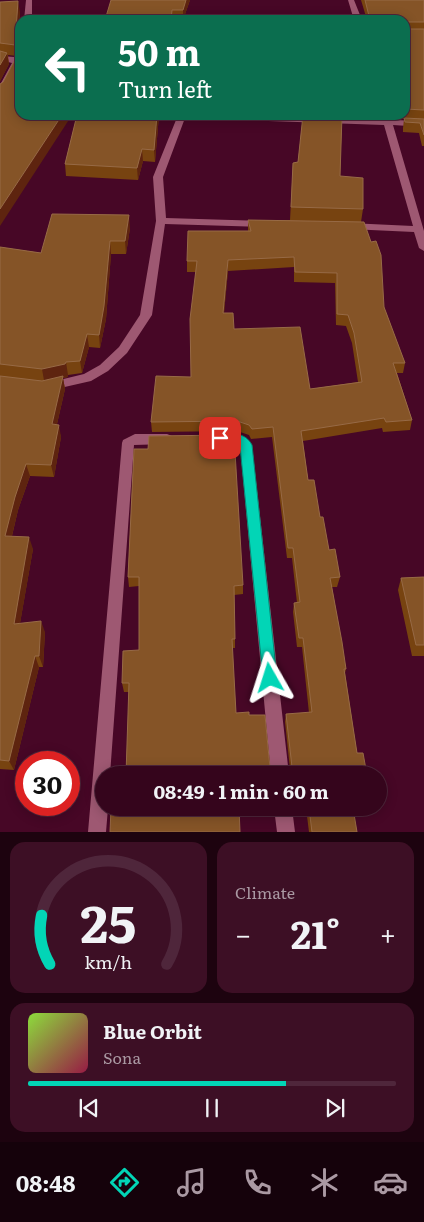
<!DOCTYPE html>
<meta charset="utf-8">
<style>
:root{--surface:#35051c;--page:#3d0f25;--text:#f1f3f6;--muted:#aa99a3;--line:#4f263b;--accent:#02d5b6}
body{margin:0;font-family:Literata,serif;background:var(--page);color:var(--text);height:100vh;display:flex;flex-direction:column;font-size:19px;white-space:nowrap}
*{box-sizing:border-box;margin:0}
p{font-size:16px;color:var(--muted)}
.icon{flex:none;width:28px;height:28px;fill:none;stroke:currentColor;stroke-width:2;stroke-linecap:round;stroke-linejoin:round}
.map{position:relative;height:832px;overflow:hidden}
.side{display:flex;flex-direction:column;gap:10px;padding:10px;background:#1d030f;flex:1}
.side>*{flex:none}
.hud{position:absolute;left:15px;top:15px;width:395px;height:105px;border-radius:15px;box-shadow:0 2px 12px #0003,0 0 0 1px var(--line);background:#0b6e4f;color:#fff;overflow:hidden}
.speed{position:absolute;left:15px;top:751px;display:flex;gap:10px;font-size:25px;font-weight:700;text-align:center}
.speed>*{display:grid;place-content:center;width:65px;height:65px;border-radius:50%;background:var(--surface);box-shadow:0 2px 12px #0003,0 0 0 1px var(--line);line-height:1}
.speed .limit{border:8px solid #d22;background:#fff;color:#111}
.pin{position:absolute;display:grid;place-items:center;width:42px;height:42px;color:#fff;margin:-21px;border-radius:10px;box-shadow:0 2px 8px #0006}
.me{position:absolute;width:55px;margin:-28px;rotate:354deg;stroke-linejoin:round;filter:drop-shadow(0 0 4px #0008)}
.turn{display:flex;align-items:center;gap:18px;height:105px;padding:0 20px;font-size:22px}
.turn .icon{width:65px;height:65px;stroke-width:2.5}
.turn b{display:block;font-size:35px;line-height:42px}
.big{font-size:38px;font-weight:700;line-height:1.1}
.side .widget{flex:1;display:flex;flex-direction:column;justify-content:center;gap:8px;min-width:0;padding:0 18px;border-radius:15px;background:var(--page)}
.side .dial{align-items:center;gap:0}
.dial svg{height:130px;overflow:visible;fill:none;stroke:var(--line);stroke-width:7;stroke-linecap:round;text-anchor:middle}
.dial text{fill:var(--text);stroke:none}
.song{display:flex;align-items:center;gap:15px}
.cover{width:60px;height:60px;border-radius:8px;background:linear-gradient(135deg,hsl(90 70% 55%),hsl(340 70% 35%))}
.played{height:5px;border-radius:2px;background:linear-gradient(90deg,var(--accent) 70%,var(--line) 70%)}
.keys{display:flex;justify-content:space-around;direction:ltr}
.heat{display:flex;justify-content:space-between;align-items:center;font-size:28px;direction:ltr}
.side .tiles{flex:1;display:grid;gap:10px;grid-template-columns:1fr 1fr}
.widget:last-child{grid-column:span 2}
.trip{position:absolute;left:95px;top:766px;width:292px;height:50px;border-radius:25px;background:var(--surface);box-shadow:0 2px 12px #0003,0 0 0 1px var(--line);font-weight:700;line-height:50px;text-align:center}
.menu{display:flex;height:80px;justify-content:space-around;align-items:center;background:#15020b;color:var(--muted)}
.menu .icon{width:35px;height:35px}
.menu .on{color:var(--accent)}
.menu b{font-size:22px;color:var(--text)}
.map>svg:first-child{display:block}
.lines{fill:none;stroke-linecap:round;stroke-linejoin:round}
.minor{fill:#9e5872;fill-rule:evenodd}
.wall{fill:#774310;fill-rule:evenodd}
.shaded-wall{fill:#5e240f}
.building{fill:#855427;stroke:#976a46;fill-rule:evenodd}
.route{fill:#02d5b6;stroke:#018a76}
</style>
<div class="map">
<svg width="424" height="832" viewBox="0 0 424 832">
<rect width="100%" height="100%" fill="#470726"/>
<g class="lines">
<path class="minor" d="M26 0H32V20H24Z
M348 0H354L362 20H354Z
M0 56 15 57 20 62 4 93 0 95V85L12 63 0 60Z
M178 115H251L383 120V115H388L391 120 424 121V127L393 125 424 231V251L419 248 414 232 349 229 344 226 349 223 413 226 384 125 185 118 163 177 166 218 264 221 269 224 264 227 165 224 152 315 127 353 108 371 91 381 47 391 43 390 41 387 43 384 84 374 100 365 119 347 140 315 156 221 153 177Z
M219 433C232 433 245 432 252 445L289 775H271L240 446 234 443 214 441 213 438 214 435Z
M135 434H167L172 436 173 439 172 442 167 444 134 445 110 775H104V808H108L106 832H88L122 443 123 440Z
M274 808H292L295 832H277Z"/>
</g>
<path class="wall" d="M190 0 183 20H105Z
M361 0H424V146H422L419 133 403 132V128L404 119 392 118 390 115H405V20H367Z
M0 2 20 12 17 56 8 55 9 64 0 81Z
M77 115H159L155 162 143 161 138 180 66 176 65 164Z
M300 115H382L381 118 342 117 340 176 363 209 361 222 384 307 405 363 403 373H397L412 420 410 430 383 432 382 428 303 441 308 480 320 517 329 550 340 577 337 587H332L346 669 345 673 357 753 367 775H126L129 692H124L122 683 139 650V586L129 587 128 577 134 449 243 585V594L234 595 235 639V648H232L236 713 249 715 270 768 272 769H290L285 722 286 714 309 713 302 647H297L293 612 294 603H297L292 558H287L272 437 251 439 249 435 237 431 152 432 151 422 191 377 196 272H187V261L248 231V220H290L293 163 298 162 303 115ZM294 267V282L335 283 336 325 346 326 352 343 358 382 310 389 234 329 224 313 228 271Z
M130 228 126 254H111L106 319 100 348 89 347 82 373 68 375V377L63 378 65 389 57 424 61 437 54 477 30 476 18 510 12 536 33 549 20 623 45 632 43 667H39L14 770 0 769V247L41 253Z
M424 577V656H412L398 590 401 578Z
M300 808H353L357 832H309L306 808Z"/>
<path class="shaded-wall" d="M186 0H190L183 20V10Z
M18 1 20 12 17 56 15 45Z
M7 53 9 64 0 81V65Z
M62 115H72L0 226V209Z
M157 115H159L155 162 154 150Z
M142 149 143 161 138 180 137 168Z
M129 215 130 228 126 254 125 241Z
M110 241 111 254 106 319 100 348 99 335Z
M228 260V271L223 323V313Z
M87 334 89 347 82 373 80 361Z
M66 362 68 375V377L63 378 65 389 54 437 42 369Z
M59 425 61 437 54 477 51 465Z
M26 464 30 476 18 510 9 548 5 536 15 497Z
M29 537 33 549 18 635 14 624Z
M41 621 45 632 43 667 39 656Z
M35 656 39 667 14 770 9 761Z"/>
<path class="building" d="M111 0H186L183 10H172L171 20H105Z
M365 0H424V22H406L405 23V20H370Z
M18 1 15 45 0 43V2Z
M405 27V29H424V110L405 109Z
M0 51 7 53 0 65Z
M17 56H20V115H62L0 209V84L3 82Z
M77 115H157L154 150 142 149 137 168 65 164Z
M303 115H342L340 176 363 178V209L291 207 293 163 298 162Z
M404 118 424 119V135L420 123 405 122Z
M52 214 129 215 125 241H110L104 306 99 335 87 334 80 361 66 362 65 364 42 369 0 364V247L41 253Z
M248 220 364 222 371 242 376 241 381 255 384 307 405 363H393L412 420 386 422 384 418 301 431 308 480H314L320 517H323L329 550 335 549 340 577 330 578 342 642 346 669H344L357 753H363L367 775H126L129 683H122L123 651 139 650V577H128L134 449H148L149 436 234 435 243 585 234 586 235 639H232L236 713 249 712V715H265L270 768 272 769H290L292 767 286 714 312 712 303 638H299L294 603 300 602 293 548H288L273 427 252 429 249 425 237 421 151 422 156 376 191 377 190 319 197 261H187L188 231H251ZM294 257 295 272 337 273V314L348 315 354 333 362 382 310 389 300 327 234 329 233 313H223L228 260Z
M0 376 42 381 63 376 52 424 59 425 51 465 26 464 15 497 5 536 29 537 14 624 41 621 39 656H35L9 761 0 760Z
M424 577V645H416L401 578Z
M111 808H239L240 832H110Z
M309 808H353L357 832H312Z"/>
<path class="route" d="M220 434C234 434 245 432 252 445L277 678 275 683 270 685 265 683 263 678 240 446 236 443 216 441 214 438 216 435Z"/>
</svg>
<div class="speed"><div class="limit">30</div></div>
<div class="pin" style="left:220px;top:438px;background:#d93025"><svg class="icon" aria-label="arrive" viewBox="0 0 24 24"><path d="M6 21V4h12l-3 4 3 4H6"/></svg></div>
<svg class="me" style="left:270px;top:678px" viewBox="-20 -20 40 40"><path d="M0-17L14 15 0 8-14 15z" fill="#02d5b6" stroke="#fff" stroke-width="4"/></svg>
<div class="trip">08:49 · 1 min · 60 m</div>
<div class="hud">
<div class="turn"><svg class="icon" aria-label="left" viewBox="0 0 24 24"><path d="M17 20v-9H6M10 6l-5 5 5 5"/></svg><div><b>50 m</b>Turn left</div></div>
</div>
</div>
<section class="side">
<div class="tiles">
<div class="widget dial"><svg viewBox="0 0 100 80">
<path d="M14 69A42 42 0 1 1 86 69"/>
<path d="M14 69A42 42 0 0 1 9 39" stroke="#02d5b6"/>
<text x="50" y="56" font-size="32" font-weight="700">25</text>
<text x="50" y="72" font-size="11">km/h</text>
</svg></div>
<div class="widget"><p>Climate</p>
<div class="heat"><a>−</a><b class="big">21°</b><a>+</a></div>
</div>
<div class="widget">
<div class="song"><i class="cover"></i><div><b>Blue Orbit</b><p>Sona</p></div></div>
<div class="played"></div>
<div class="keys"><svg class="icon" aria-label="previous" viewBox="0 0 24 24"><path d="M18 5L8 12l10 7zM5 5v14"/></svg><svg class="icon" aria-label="pause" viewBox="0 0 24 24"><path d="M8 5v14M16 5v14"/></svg><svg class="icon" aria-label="next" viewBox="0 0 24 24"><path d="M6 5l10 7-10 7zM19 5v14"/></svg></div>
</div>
</div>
</section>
<nav class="menu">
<b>08:48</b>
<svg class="icon on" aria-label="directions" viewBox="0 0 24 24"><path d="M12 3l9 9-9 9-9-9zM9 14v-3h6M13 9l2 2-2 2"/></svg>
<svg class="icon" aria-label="music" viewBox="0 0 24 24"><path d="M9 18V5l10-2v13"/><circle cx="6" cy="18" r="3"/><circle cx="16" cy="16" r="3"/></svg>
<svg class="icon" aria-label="phone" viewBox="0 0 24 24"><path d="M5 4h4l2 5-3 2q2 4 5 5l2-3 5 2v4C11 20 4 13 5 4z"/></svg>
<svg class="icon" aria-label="climate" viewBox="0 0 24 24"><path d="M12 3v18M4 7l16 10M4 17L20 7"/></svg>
<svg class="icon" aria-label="car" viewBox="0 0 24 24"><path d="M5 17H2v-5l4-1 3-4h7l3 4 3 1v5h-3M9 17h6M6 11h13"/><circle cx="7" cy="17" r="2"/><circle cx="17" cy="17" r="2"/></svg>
</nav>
